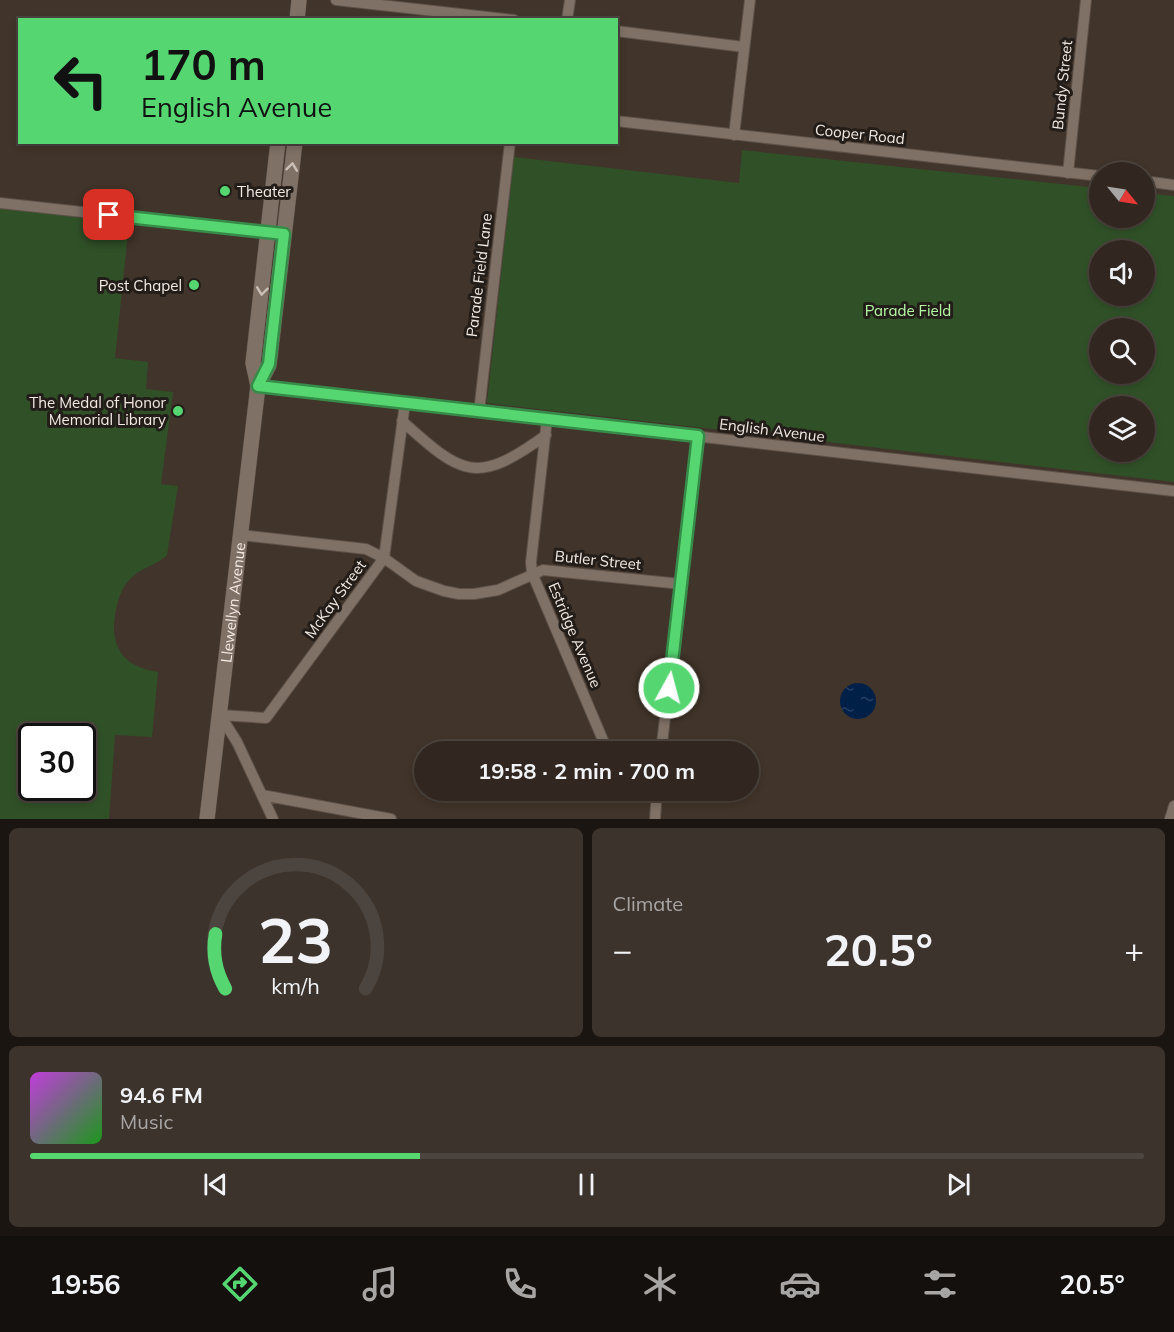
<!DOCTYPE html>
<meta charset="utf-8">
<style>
:root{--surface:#312720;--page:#3d332d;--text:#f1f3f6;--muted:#a8a5a5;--line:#4c443e;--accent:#55d671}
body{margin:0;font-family:Mulish,sans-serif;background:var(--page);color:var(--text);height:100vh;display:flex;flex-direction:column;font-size:22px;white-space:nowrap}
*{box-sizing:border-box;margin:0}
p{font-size:20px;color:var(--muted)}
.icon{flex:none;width:33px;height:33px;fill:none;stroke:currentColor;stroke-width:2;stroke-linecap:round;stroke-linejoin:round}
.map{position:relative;height:819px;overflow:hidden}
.details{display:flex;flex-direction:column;gap:9px;padding:9px;background:#1b1512;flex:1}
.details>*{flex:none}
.hud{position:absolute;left:18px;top:18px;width:600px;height:126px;border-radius:0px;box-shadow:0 3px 9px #0003,0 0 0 2px var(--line);background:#55d671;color:#111;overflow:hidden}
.needle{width:39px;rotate:120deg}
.fabs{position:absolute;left:1089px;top:162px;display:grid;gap:12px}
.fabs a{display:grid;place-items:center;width:66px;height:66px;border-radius:50%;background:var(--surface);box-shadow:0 3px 9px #0003,0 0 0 2px var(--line);font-size:30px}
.speed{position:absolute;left:18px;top:723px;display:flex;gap:12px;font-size:30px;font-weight:700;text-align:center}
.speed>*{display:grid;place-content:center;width:78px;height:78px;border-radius:50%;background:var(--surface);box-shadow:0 3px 9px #0003,0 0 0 2px var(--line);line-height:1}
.speed .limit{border:3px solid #111;border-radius:9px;background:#fff;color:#111}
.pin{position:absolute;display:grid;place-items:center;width:51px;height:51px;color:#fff;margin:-26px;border-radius:12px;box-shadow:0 3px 9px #0006}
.me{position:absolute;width:66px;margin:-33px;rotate:7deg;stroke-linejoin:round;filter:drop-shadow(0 0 4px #0008)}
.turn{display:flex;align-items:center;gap:21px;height:126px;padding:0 24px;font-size:27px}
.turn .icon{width:78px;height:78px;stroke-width:2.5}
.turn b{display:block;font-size:42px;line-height:51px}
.big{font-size:45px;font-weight:700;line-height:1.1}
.details .tile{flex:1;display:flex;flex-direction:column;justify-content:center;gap:9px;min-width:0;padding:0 21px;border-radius:9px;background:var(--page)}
.details .dial{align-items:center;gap:0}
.dial svg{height:156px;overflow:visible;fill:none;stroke:var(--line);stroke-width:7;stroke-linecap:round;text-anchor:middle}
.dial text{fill:var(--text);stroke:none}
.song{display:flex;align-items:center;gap:18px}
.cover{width:72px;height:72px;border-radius:9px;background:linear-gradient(135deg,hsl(290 70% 55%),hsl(120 70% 35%))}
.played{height:6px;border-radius:3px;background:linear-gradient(90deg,var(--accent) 35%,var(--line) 35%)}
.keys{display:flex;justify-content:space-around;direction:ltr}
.heat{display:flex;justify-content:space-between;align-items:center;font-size:33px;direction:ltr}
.details .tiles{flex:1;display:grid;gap:9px;grid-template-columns:1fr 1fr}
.tile:last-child{grid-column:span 2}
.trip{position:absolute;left:414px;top:741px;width:345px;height:60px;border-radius:30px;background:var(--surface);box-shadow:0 3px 9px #0003,0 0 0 2px var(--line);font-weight:700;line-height:60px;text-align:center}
.tab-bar{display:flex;height:96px;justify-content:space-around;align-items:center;background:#14100d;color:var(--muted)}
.tab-bar .icon{width:42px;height:42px}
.tab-bar .selected{color:var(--accent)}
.tab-bar b{font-size:27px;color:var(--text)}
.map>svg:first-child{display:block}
.green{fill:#305128;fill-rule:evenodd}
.water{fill:url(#water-ripples)}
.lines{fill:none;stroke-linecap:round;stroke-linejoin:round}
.street-casing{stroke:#5d5148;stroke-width:12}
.secondary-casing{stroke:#5d5148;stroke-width:16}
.street{stroke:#807166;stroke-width:10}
.secondary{stroke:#807166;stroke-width:15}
.oneway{stroke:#cabfb7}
.route-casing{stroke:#378b49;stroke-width:15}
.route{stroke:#55d671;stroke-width:10}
.poi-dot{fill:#55d671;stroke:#231d19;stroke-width:2}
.labels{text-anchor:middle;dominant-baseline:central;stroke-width:6;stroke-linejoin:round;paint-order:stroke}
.street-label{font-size:15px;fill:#f2e9e3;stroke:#231d19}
.poi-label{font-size:15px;fill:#f2e9e3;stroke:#231d19;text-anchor:end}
.park-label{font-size:15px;fill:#b4faa3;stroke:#231d19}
</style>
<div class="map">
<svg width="1174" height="819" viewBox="0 0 1174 819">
<defs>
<pattern id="water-ripples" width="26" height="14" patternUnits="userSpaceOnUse" patternTransform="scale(1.5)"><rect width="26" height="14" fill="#002048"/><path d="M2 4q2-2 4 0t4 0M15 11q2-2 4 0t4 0" fill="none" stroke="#264062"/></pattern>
</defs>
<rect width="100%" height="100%" fill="#41342a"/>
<path class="green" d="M742 150 1099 188 1100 218H1144L1145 193 1174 196V482L487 403 514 157 739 183ZM1100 250H1144V296H1100ZM1100 328H1144V374H1100ZM1100 406H1144V452H1100Z
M0 208 129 223 115 358 148 362 146 389 173 392 161 484 178 486 167 555C157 566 138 567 126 584 119 594 117 604 115 615 110 648 124 667 158 672L152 737 115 735 109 819H0ZM32 736H82V788H32Z"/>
<path class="water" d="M840 701a18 18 0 1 1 36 0a18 18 0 1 1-36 0Z"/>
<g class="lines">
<g class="street-casing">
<path id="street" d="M336 0 514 20
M567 20 570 0
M616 31 744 47
M616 121 1100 176
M734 135 750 0
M1068 173 1086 0
M1144 181 1174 185
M0 203 274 233
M258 386 1174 491
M479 412 510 142
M547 419 531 562 532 573 608 752
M402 421C462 475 476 486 546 435
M241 535 366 549 384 558 416 581 444 591 459 594H474L498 590 543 570 681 584
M220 715 266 718 384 558 405 403
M220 715 237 742 273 819
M661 752 698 437
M262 795 391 819
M655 819 657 790
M1170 819 1174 806"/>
</g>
<g class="secondary-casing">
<g id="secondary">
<path d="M297 20 299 0"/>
<path d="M258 386 269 365 295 142"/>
<path id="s1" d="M207 819 258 386 253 363 278 142"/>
</g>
</g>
<use href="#street" class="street"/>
<use href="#secondary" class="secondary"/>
</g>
<defs><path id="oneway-chevron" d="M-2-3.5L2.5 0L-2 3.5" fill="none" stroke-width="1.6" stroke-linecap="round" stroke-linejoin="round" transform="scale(1.5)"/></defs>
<g class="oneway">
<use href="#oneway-chevron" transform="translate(292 167) rotate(-83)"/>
<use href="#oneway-chevron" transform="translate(262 291) rotate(97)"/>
</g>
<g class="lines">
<g class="route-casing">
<path id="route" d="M109 215 284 234 269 364 258 386 698 436 669 688"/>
</g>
<use href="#route" class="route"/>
</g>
<g class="poi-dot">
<circle cx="225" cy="191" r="6"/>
<circle cx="194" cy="285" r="6"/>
<circle cx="178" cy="411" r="6"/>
</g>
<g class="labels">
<g class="street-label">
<text transform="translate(1062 85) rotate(-84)">Bundy Street</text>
<text transform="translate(860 134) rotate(6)">Cooper Road</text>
<text transform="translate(479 275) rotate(-83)">Parade Field Lane</text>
<text transform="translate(772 430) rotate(7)">English Avenue</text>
<text transform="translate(598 560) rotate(6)">Butler Street</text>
<text transform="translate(335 599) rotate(-54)">McKay Street</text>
<text stroke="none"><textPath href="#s1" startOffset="218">Llewellyn Avenue</textPath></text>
<text transform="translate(575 635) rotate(67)">Estridge Avenue</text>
</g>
<g class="poi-label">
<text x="237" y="191" text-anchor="start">Theater</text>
<text x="182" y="285">Post Chapel</text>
<text x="166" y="402">The Medal of Honor<tspan x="166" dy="17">Memorial Library</tspan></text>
</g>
<g class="park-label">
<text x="908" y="310">Parade Field</text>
</g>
</g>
</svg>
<div class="fabs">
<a><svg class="needle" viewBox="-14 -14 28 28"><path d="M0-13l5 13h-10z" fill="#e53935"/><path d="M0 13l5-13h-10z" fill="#a8a5a5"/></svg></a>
<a><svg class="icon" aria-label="sound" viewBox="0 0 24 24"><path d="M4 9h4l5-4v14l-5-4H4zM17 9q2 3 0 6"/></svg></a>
<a><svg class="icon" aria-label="search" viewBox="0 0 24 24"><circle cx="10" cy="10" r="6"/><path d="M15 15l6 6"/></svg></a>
<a><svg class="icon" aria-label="layers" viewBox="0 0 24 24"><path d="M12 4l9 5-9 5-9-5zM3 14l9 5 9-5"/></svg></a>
</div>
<div class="speed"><div class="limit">30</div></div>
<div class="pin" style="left:109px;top:215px;background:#d93025"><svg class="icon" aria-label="arrive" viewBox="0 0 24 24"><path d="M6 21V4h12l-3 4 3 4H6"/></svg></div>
<svg class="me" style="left:669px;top:688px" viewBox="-20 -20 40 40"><circle r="17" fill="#55d671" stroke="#fff" stroke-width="3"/><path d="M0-11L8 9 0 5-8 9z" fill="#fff"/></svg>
<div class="trip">19:58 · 2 min · 700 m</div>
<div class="hud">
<div class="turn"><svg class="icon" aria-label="left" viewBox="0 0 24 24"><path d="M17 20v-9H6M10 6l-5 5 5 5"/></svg><div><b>170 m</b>English Avenue</div></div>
</div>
</div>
<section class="details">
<div class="tiles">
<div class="tile dial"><svg viewBox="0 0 100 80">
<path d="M14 69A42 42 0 1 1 86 69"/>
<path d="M14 69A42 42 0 0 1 9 41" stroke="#55d671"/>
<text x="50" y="56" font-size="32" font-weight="700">23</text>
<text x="50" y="72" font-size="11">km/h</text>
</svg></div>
<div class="tile"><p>Climate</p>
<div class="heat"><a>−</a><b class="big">20.5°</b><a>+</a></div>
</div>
<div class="tile">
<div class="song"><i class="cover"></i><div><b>94.6 FM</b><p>Music</p></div></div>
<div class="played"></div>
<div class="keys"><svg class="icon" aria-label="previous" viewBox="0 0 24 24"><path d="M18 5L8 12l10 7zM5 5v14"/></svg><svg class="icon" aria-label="pause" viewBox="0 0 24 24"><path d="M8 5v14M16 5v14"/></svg><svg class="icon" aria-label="next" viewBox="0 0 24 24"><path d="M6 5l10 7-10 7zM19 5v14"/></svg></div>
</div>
</div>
</section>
<nav class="tab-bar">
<b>19:56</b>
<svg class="icon selected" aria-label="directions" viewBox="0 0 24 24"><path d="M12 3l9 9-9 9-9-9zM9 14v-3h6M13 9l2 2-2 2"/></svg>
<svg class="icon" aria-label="music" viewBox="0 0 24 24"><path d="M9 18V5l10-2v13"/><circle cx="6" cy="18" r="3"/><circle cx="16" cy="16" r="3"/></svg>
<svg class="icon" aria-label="phone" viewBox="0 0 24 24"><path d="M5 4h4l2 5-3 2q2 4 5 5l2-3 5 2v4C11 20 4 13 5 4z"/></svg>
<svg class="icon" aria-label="climate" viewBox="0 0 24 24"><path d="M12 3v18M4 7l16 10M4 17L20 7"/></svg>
<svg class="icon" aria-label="car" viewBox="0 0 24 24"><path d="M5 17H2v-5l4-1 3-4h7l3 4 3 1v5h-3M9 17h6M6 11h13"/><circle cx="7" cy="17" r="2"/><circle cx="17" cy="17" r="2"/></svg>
<svg class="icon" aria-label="filters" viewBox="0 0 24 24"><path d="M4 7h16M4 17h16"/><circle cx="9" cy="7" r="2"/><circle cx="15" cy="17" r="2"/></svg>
<b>20.5°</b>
</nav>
